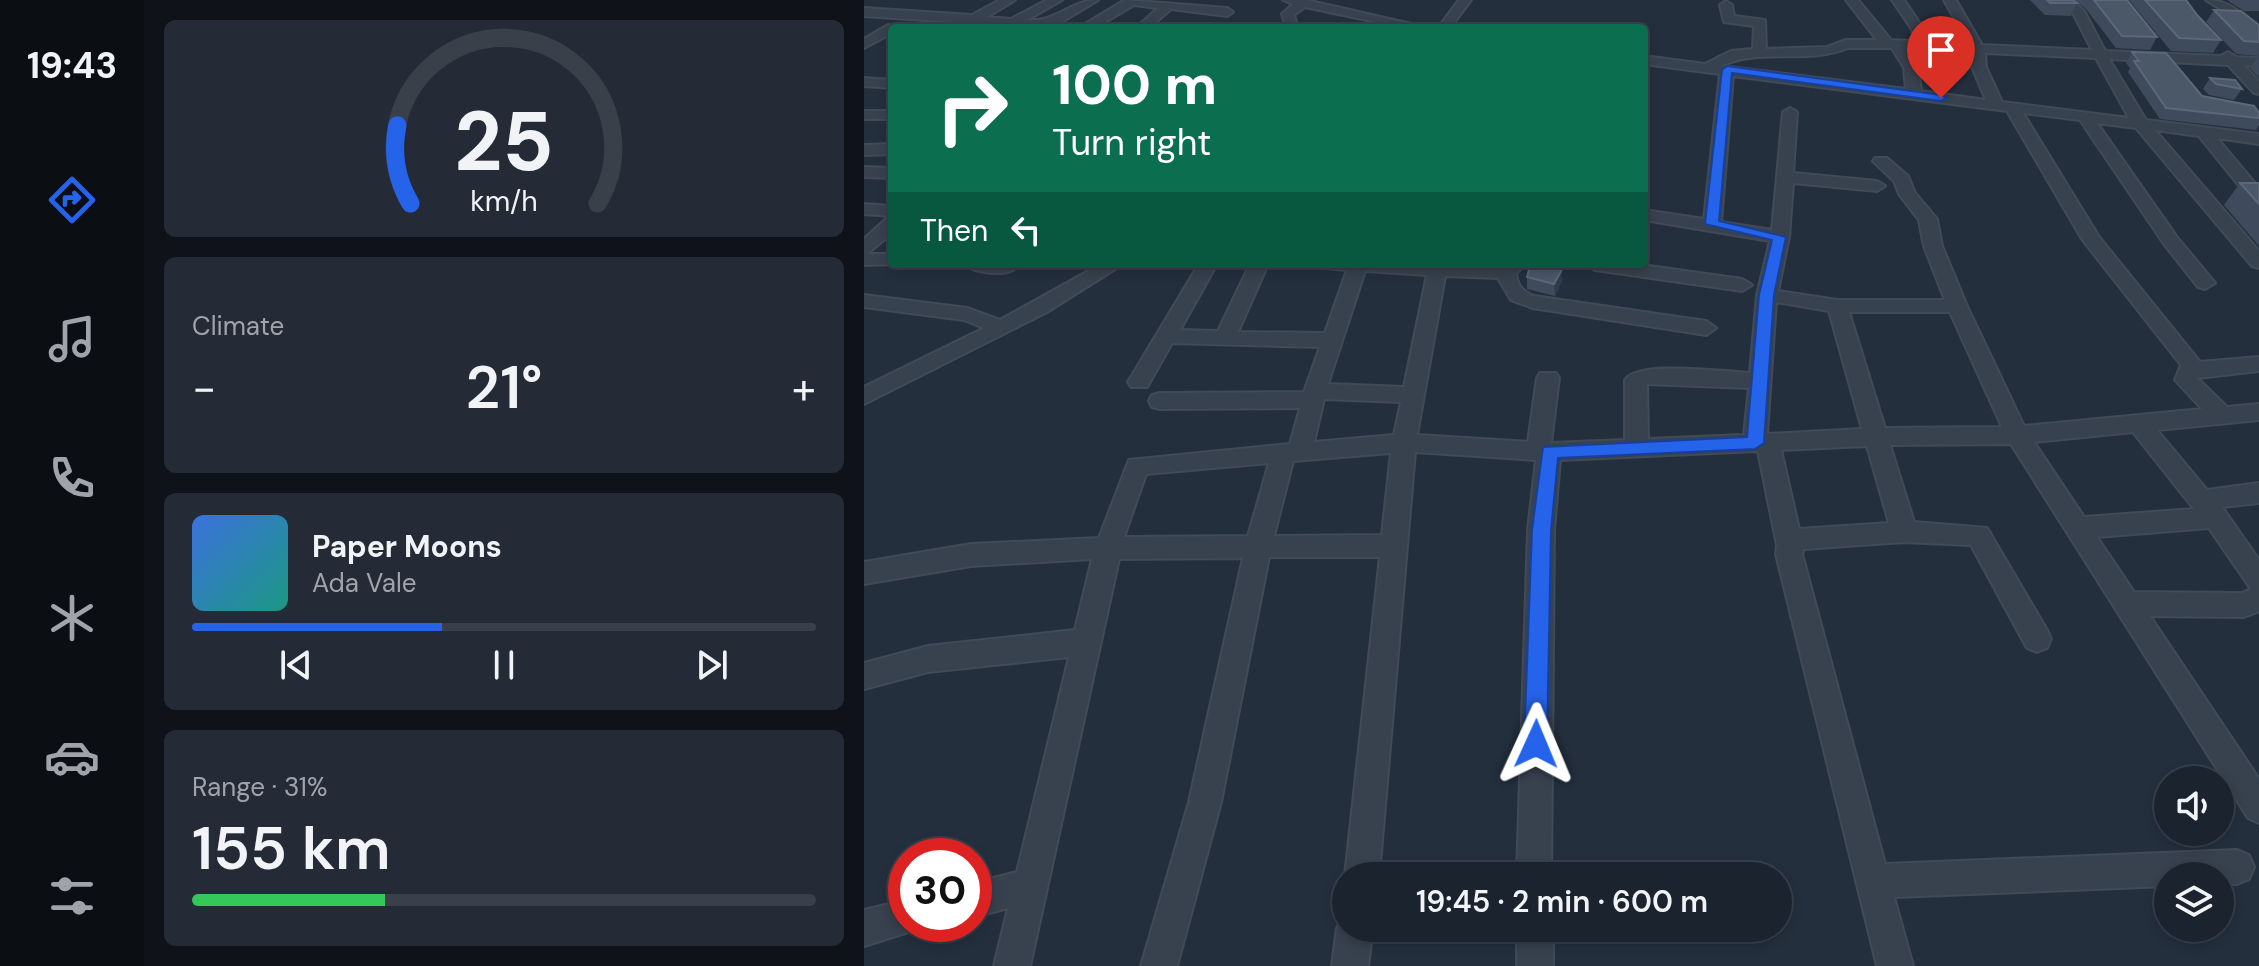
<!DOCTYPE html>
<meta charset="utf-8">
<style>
:root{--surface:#1b232e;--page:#242b36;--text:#f1f3f6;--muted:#a0a4aa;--line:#39404a;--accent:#2563eb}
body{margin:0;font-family:"DM Sans",sans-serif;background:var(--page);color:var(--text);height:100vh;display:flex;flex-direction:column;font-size:30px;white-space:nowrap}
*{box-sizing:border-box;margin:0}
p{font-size:26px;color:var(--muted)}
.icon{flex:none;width:44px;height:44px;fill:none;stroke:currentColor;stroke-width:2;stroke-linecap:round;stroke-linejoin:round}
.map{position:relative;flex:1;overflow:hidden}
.sheet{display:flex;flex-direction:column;gap:20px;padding:20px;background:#0f1319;width:720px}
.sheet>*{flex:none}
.guide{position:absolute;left:24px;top:24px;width:760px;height:244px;border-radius:8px;box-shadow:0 4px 12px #0003,0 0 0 2px var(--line);background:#0b6e4f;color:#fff;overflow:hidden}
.fabs{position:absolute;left:1290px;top:766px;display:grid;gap:16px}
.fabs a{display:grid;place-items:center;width:80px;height:80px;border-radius:50%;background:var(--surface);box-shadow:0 4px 12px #0003,0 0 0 2px var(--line);font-size:40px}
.speed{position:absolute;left:24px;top:838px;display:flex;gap:16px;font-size:40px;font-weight:700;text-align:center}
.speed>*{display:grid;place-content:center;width:104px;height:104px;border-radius:50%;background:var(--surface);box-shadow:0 4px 12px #0003,0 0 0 2px var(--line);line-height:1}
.speed .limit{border:12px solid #d22;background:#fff;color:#111}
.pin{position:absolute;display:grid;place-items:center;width:68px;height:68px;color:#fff;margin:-82px -34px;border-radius:50% 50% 50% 0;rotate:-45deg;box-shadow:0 0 8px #0007}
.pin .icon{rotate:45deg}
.me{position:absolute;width:88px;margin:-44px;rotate:1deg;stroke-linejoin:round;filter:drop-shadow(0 0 6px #0008)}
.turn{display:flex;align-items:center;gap:28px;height:168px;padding:0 32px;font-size:36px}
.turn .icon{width:104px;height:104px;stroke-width:2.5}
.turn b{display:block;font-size:56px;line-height:68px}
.then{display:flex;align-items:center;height:76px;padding:0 32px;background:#0003;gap:16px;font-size:30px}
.big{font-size:60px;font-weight:600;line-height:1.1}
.sheet .widget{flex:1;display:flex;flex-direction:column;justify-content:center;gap:12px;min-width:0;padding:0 28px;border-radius:12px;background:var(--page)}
.sheet .dial{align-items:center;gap:0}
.dial svg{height:208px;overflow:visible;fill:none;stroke:var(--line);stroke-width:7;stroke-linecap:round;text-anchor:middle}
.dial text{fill:var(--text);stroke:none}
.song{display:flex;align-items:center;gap:24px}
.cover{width:96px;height:96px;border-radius:12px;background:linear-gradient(135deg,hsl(220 70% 55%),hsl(170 70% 35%))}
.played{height:8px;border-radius:4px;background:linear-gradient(90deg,var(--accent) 40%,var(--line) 40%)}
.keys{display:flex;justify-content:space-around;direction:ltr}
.heat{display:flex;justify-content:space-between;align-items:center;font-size:44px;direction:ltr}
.charge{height:12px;border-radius:6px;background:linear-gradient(90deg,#34c759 31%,var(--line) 0)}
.trip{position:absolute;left:468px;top:862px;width:460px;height:80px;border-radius:40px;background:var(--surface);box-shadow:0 4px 12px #0003,0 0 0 2px var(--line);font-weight:600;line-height:80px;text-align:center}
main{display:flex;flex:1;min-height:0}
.tab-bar{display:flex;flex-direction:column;width:144px;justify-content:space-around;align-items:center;background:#0b0e12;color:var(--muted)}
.tab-bar .icon{width:56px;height:56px}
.tab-bar .current{color:var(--accent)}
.tab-bar b{font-size:36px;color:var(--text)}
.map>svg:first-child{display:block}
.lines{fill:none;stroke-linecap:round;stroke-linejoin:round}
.minor-casing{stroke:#414a57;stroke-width:4}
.minor{fill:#38414e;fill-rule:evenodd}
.wall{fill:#3f4b5c}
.shaded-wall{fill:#2f3b4b}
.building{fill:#4b5868;stroke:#5c6777;stroke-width:2}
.route{fill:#2563eb;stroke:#184099;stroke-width:2}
</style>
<main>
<nav class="tab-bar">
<b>19:43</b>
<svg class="icon current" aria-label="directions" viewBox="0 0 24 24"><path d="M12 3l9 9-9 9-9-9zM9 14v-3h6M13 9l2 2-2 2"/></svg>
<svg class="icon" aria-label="music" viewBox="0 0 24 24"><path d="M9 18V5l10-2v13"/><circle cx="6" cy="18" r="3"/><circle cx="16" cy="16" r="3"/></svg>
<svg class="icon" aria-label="phone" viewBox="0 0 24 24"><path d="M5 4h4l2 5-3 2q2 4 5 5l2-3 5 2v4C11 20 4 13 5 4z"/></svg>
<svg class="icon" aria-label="climate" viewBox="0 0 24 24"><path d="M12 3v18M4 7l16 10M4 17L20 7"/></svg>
<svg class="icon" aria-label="car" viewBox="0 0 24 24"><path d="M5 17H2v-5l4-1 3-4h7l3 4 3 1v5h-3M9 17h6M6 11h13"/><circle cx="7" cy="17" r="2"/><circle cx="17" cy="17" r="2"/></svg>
<svg class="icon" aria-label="filters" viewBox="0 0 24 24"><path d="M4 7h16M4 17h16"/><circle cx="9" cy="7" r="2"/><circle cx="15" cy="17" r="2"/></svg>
</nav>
<section class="sheet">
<div class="widget dial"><svg viewBox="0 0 100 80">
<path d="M14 69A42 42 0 1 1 86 69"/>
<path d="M14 69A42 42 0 0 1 9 39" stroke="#2563eb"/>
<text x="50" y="56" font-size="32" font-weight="700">25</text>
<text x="50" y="72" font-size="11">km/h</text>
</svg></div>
<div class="widget"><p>Climate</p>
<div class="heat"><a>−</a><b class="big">21°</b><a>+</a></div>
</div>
<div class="widget">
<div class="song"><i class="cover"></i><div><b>Paper Moons</b><p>Ada Vale</p></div></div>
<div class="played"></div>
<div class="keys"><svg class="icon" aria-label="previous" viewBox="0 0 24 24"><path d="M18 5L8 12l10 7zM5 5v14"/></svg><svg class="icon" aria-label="pause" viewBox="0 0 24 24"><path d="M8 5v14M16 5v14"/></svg><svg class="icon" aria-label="next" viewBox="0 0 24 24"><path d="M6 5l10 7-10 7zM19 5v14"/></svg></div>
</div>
<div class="widget"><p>Range · 31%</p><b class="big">155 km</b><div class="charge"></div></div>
</section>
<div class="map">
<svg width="1395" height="966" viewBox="0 0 1395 966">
<rect width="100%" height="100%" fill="#242f3e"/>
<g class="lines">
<g class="minor-casing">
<path id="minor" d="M136 0H151L123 17 147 19 183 0H198L163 20C191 23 207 0 234 0L196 23 216 27 261 0 363 8 369 12 363 16 307 9 285 28H272L294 8 270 5 231 28H117L121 24 0 16V8L108 15Z
M419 0H442L565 28H541L441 7 430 15 434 28H422L418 14 429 4Z
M595 0H607L586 28H574Z
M982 0H994L1027 40 1051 41 1047 28 1028 0H1040L1059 28 1064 42 1105 44 1080 0H1092L1118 45 1228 50 1209 13 1196 1 1208 0 1220 11 1241 51 1357 56 1364 52 1372 57 1395 58V66L1380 65 1395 82V94L1390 93 1364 65 1245 59 1282 120 1395 134V144L1353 138 1395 188V204L1389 203 1335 136 1291 130 1395 251V268L1388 266 1272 128 1233 123 1312 236 1351 283 1341 289 1334 287 1300 244 1216 120 1159 113 1235 237 1336 362 1395 357V371L1333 378 1363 407 1395 404V420L1293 430 1343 490 1395 483V503L1358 507 1395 560V611L1380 617 1286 616 1395 779V823L1384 818 1147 444 1026 445 1050 522 1123 528 1183 630 1187 639 1183 648 1173 652 1163 648 1107 545 1040 542 940 549 938 554 1021 864 1373 850 1385 855 1390 867 1385 879 1373 884H1356V876H1304V886L1030 897 1049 966H1013L912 554 913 545 894 451 696 460 690 530 687 876H653L664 530 672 460 551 452 515 876H481L516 557H405L357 802 313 966H277L325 802 379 558 255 559 166 966H130L144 908 110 917V883L153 872 205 657 64 672 0 689V663L64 646 211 630 228 559 107 566 0 584V562L107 544 235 538 265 460 426 444 436 408 296 409 288 407 285 401 288 395 296 393 440 392 456 347 308 343 283 387H267L264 382 335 264H353L316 330 354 331 386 264H404L374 332 461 333 483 270 461 268 459 264 638 267 641 264H661L652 274C654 286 658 291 670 296L842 321 852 328 842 335 669 308 647 300 634 278 581 276 553 435 664 442 673 378 676 373H692L695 378 687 443 761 440V380C774 360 861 372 886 373L893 295 906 241 780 220V210L840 219 856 74 780 64V56L841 64 867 51 889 49 890 26 860 22 856 5 862 1 868 5 870 16 901 20 902 49 963 47 982 40H1013ZM984 48H1028L1040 68 1042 89 857 66C897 47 944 65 984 48ZM1042 49 1108 52V67L1122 100 1057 91 1054 68ZM1121 53 1232 58 1265 118 1138 102 1122 67ZM869 76 1143 111 1218 239 1317 365 1311 380 1338 409 1160 426 1103 306 1078 246 1073 219 1051 193 1044 176 1023 158H1011L1009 161 1030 181 1035 194 1055 220 1060 246 1081 300H973L914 291 925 237 929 183 1013 191 1021 186 1013 181 929 173 933 112 926 108 919 112 908 230 857 222ZM501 271 563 275 540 387 464 384ZM912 302 965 311 998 429 903 434ZM985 312H1086L1138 427 1021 428ZM783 384 885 388 880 435 784 439ZM460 399 537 402 530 435 450 442ZM1269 432 1330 509 1220 517 1170 442ZM1003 446 1025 523 935 529 917 450ZM527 453 518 535 410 536 429 461ZM405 463 384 536 260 537 282 474ZM1345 528 1387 589 1378 593 1270 592 1233 537Z
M1342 0C1367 0 1378 14 1395 31V42L1363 13Z
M24 25 34 28H28V33L0 48V39Z
M0 78 28 80V88L0 86Z
M0 111H28V119H0Z
M28 144V154L0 155V145Z
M0 167 28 168V178L0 177Z
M0 204 28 206V216L0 214Z
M28 218V233L3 254H28V264H34L0 265V239L22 219Z
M100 264H149L152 268C142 277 110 273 100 264Z
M237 264H259L183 312 0 404V387L120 328 100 320 0 307V295L103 308 136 320Z
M722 264H771L878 279 888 285 878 291 731 270Z
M42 900V924H57L54 929 0 946V910Z
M482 914V928H509L504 966H468L473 928Z
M653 928H689V966H653Z"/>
</g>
<use href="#minor" class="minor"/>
</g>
<path class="wall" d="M1166 0H1209L1213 3 1207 16 1181 15Z
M1211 0H1263L1293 37 1286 50 1252 48 1222 9Z
M1265 0H1322L1333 15 1357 40 1349 53 1307 51Z
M1363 0H1395V11H1380Z
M1350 10 1395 25V78L1386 68 1395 56 1372 54 1342 22Z
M1268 52 1338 96 1395 113V125L1392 130 1296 119 1264 72 1266 68 1262 63Z
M1346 78 1378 89 1370 100 1345 95 1339 89Z
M1376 183H1395V246L1360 205Z
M663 277 698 281 691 296 663 289Z"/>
<path class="shaded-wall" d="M698 269V281L691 296 690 284Z"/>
<path class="building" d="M1183 0H1209L1213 3H1186Z
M1230 0H1263L1293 37 1258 36Z
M1281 0H1322L1333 15 1357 40 1315 38Z
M1350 10 1377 11 1395 25V42L1380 41Z
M1268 52 1302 53 1338 96 1390 106 1395 113V118L1302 108 1270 61H1275Z
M1346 78 1371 80 1378 89 1352 84Z
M1376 183H1395V204Z
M666 266 698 269 690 284 663 277Z"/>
<path class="route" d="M863 66 1077 95 1083 98 1077 101 868 73 855 221 922 237 910 295 900 443 891 449 694 458 687 530 683 744 680 752 672 756 663 752 660 744 668 530 679 447 883 437 895 295 908 240 841 224 858 70Z"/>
</svg>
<div class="fabs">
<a><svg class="icon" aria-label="sound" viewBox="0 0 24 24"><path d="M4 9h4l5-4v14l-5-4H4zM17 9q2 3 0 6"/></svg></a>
<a><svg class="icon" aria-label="layers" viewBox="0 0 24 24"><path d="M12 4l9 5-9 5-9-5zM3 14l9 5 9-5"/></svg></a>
</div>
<div class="speed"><div class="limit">30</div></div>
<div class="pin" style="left:1077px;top:98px;background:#d93025"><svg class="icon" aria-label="arrive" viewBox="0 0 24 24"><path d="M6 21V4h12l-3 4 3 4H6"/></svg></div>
<svg class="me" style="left:672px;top:744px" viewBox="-20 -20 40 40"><path d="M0-17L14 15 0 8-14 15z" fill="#2563eb" stroke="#fff" stroke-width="4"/></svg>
<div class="trip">19:45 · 2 min · 600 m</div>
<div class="guide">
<div class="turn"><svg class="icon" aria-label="right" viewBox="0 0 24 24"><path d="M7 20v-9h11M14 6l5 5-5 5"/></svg><div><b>100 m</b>Turn right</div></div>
<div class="then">Then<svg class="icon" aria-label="left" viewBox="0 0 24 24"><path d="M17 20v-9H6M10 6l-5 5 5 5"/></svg></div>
</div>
</div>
</main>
